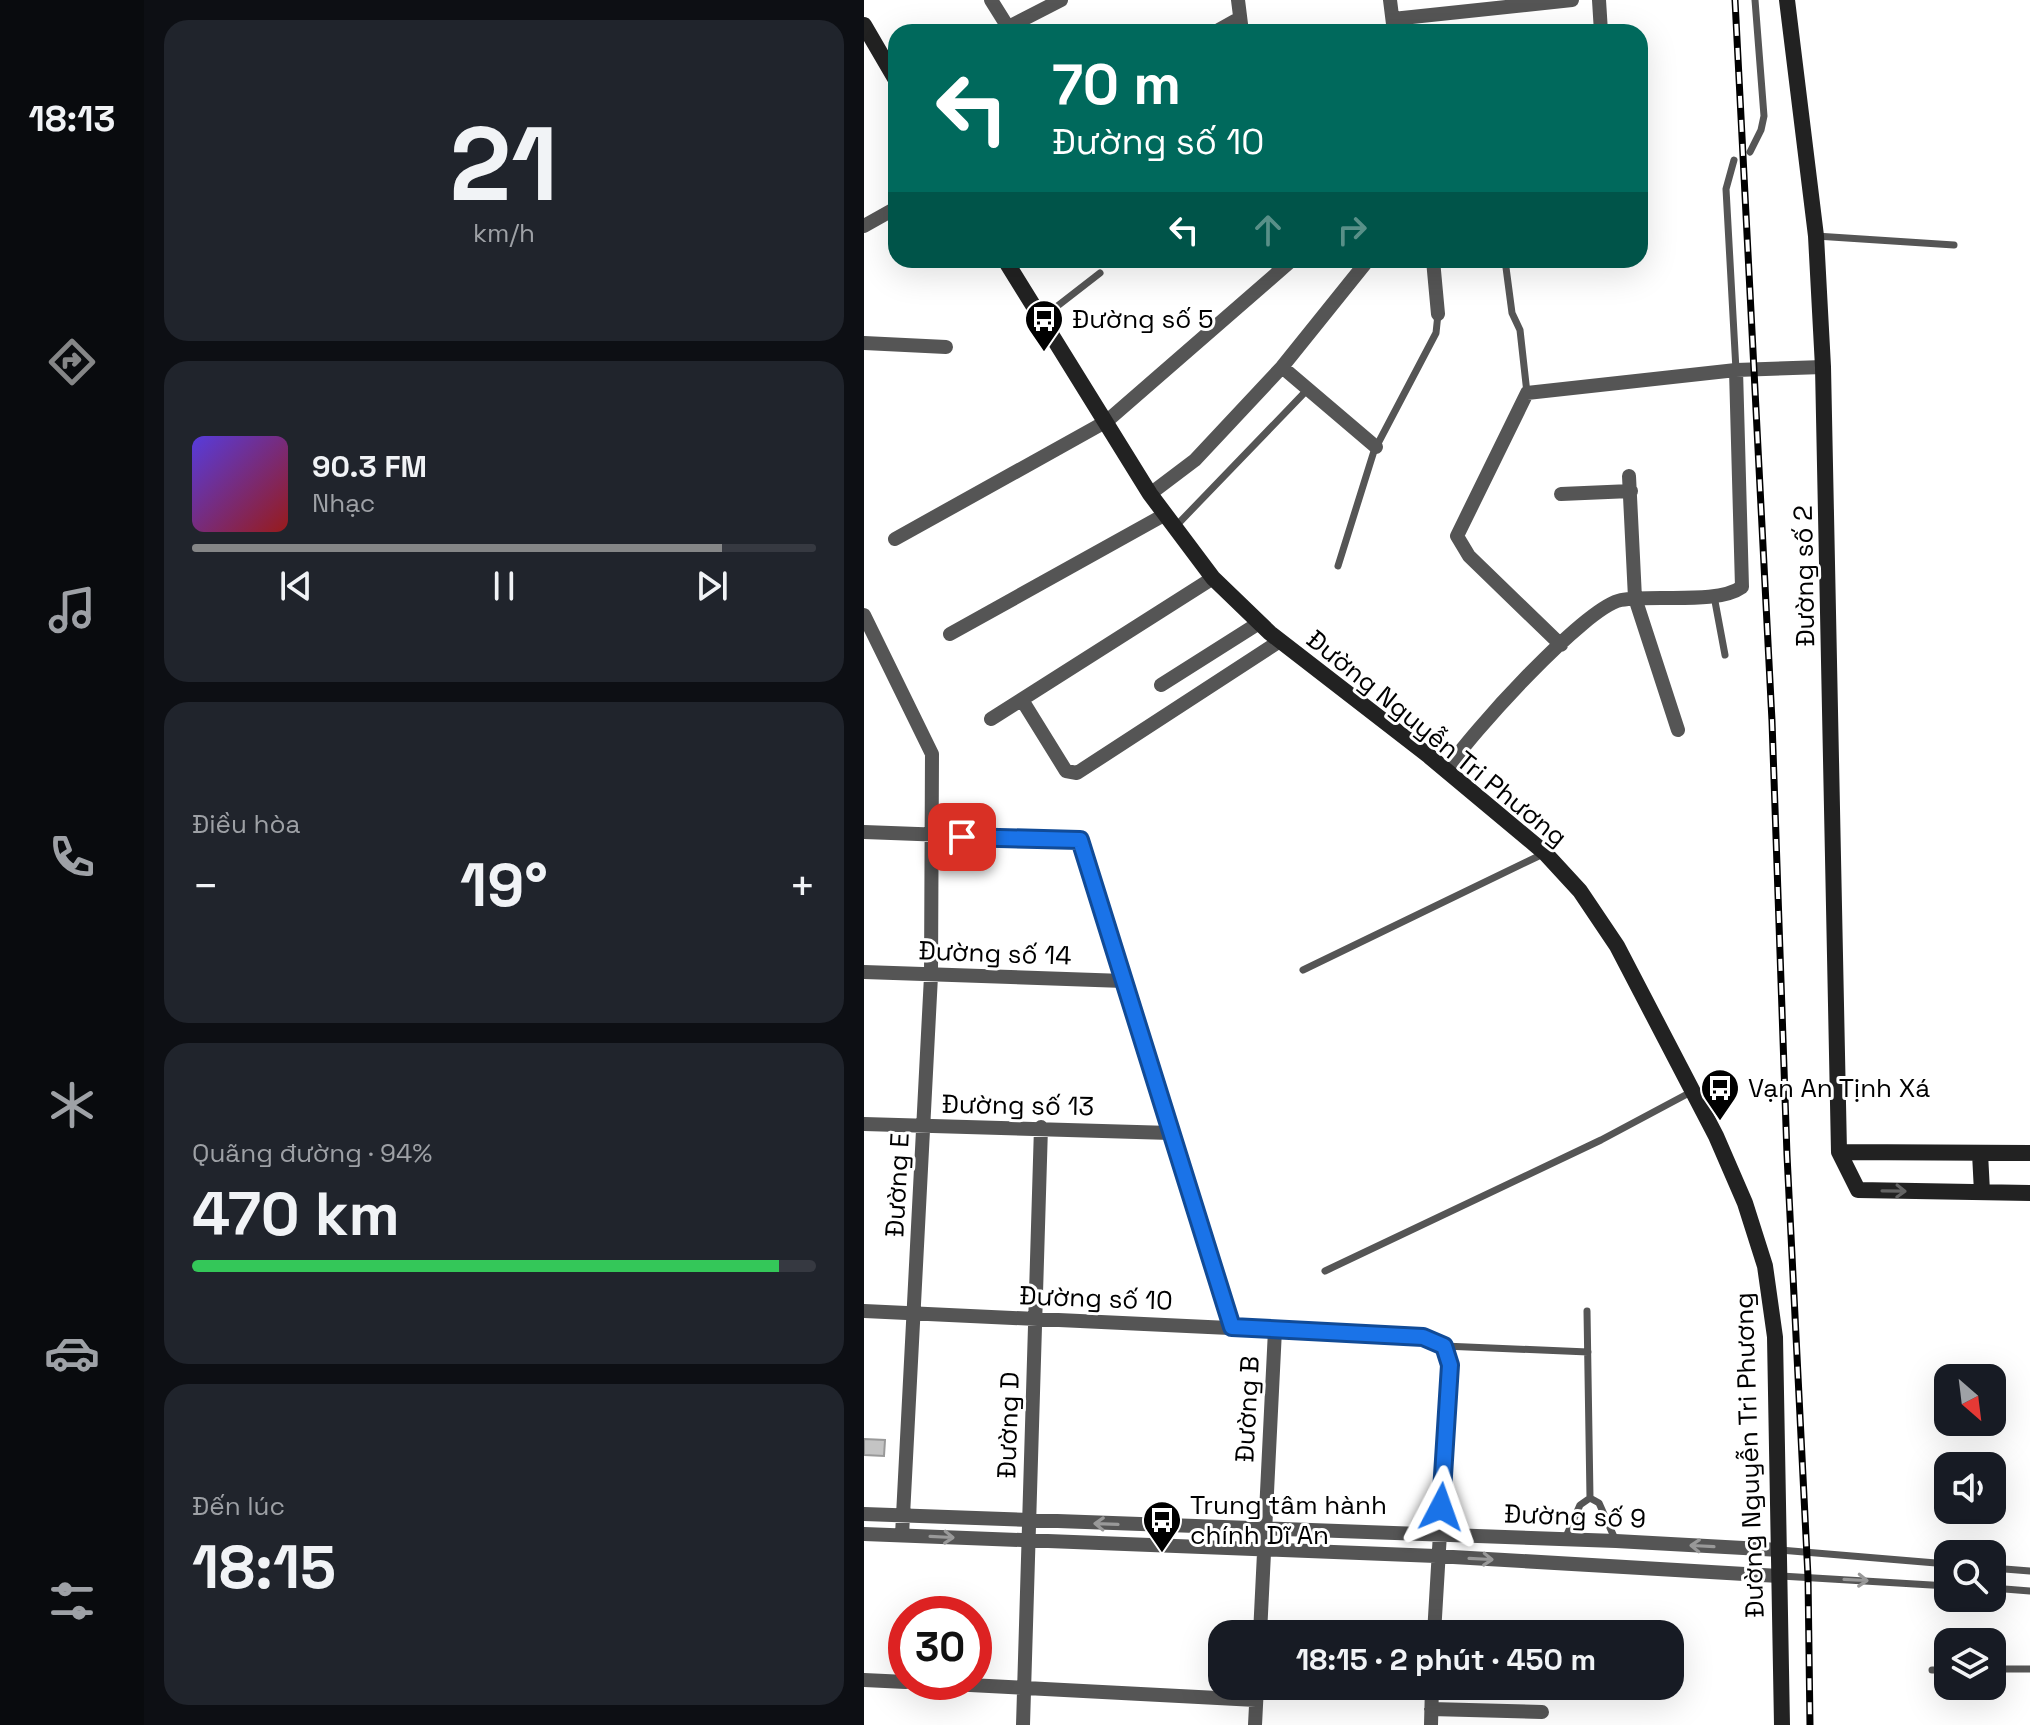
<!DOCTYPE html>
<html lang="vi">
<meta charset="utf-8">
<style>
:root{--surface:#171b24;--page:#20242c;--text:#f1f3f6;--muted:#9ea1a6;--line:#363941;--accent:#858687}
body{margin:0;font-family:"Space Grotesk",sans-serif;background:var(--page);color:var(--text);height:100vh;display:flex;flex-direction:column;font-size:30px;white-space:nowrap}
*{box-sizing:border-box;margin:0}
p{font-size:26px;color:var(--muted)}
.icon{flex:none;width:44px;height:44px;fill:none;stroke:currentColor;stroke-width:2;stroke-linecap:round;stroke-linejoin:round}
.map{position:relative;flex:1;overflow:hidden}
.sheet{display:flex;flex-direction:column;gap:20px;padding:20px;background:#0d0f14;width:720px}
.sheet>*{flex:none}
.banner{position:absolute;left:24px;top:24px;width:760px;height:244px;border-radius:24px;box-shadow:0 8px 32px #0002;background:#00695c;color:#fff;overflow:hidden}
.needle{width:52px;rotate:152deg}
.controls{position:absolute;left:1070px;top:1364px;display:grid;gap:16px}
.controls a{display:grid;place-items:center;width:72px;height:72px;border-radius:16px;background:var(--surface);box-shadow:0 8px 32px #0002;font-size:40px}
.speed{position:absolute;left:24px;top:1596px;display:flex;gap:16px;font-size:40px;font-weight:700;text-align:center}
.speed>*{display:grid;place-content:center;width:104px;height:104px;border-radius:50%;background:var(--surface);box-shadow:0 8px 32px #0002;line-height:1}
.speed .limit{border:12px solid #d22;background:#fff;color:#111}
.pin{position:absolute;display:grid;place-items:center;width:68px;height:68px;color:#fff;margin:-34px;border-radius:16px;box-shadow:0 4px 12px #0006}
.me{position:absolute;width:88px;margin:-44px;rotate:4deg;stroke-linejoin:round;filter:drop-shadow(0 0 6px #0008)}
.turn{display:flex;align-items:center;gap:28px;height:168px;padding:0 32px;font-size:36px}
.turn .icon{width:104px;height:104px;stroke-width:2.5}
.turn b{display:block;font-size:56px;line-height:68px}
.lanes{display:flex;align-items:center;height:76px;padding:0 32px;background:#0003;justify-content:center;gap:40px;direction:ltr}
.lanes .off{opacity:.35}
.big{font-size:60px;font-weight:800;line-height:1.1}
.sheet .tile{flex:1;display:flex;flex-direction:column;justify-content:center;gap:12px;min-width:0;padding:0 28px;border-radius:24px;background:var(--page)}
.sheet .dial{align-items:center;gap:0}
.dial b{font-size:104px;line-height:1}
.song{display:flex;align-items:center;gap:24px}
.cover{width:96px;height:96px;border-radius:12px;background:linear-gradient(135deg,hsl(250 70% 55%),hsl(0 70% 35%))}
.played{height:8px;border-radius:4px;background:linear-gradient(90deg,var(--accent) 85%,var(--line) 85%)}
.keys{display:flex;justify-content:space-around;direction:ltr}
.heat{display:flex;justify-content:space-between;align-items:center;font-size:44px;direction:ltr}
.charge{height:12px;border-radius:6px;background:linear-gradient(90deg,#34c759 94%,var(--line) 0)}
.trip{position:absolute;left:344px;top:1620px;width:476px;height:80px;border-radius:24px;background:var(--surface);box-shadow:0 8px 32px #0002;font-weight:800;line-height:80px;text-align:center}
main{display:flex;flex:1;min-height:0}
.tab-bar{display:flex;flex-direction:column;width:144px;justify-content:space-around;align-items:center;background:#090b0e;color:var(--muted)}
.tab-bar .icon{width:56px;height:56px}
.tab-bar .current{color:var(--accent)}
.tab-bar b{font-size:36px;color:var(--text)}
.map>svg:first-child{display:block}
.building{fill:#c4c4c4;stroke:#999;stroke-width:2}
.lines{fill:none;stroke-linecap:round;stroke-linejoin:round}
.lane{stroke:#555;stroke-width:7}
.street{stroke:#555;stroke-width:14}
.secondary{stroke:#222;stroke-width:16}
.rail-casing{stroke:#000;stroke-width:7}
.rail{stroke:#fff;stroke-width:4;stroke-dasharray:12;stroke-linecap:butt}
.oneway{stroke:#646464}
.oneway2{stroke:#999}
.route-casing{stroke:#114b97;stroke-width:20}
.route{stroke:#1a73e8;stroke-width:14}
.labels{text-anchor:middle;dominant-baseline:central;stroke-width:6;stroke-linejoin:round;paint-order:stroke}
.poi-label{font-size:26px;fill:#000;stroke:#fff;text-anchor:start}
.street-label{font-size:26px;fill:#000;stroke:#fff}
</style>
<main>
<nav class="tab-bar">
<b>18:13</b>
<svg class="icon current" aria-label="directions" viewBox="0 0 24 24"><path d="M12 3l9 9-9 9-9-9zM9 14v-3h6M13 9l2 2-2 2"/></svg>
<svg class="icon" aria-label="music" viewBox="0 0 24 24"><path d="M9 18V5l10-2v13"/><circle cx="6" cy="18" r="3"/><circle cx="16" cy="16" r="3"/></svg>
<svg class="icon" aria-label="phone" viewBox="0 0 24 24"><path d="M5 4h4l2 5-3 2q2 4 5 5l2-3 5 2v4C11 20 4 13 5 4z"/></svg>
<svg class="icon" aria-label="climate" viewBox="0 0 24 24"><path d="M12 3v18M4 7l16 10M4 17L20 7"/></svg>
<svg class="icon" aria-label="car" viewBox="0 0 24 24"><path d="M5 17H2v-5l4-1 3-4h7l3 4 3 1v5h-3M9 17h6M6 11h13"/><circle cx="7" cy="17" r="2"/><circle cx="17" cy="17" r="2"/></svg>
<svg class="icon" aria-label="filters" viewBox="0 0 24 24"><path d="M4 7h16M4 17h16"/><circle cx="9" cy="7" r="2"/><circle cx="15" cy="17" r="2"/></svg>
</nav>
<section class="sheet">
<div class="tile dial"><b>21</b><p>km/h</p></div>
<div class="tile">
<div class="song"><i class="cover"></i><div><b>90.3 FM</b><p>Nhạc</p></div></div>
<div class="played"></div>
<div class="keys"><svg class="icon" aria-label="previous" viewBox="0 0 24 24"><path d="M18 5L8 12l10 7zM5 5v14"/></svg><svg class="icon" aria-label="pause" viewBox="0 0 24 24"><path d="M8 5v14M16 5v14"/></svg><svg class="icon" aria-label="next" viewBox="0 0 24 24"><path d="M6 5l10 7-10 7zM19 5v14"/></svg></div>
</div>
<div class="tile"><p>Điều hòa</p>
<div class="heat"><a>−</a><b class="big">19°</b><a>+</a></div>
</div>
<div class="tile"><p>Quãng đường · 94%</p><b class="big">470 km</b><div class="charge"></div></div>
<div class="tile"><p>Đến lúc</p><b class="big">18:15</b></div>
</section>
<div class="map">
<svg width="1166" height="1725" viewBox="0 0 1166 1725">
<rect width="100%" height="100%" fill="#fff"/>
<path class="building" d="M0 1439 21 1440 20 1456 0 1455Z"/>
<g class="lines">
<path class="lane" d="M886 152 897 130 900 116 891 0
M870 160 862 189 872 370
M952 236 1090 245
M641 260 648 313 656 330 663 393
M178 318 236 273
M311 527 444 389
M474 566 510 451 572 333 574 314
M850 596 861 655
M439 970 679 854
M461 1271 737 1140 827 1092
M723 1311 726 1498
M580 1346 724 1352
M726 1498 735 1503 751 1539
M701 1539 716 1505 726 1498
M916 1550 1084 1564
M1128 1568 1166 1571
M917 1576 1084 1586
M1128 1588 1166 1591
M1128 1669H1166
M1068 1670H1084"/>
<path class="street" d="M127 0 147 32
M374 0 378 32
M526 0 530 32
M735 0 737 32
M529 19 708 0
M135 32 197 0
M351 32 376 18
M0 226 32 208
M569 260 574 314
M0 343 82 347
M418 367 512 447
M765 476 771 598 814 730
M286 494 331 460 418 367 504 260
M697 494 767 491
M31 539 243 421 428 260
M0 615 68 754 67 976 38 1535
M86 634 300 515
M697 645 605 556 593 536 663 393 872 370 959 367
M297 685 395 623
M158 700 202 771 213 773 416 641
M127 719 349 578
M582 771C604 736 721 607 757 600 790 594 853 605 878 587L872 370
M0 832 216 840 368 1327
M0 972 260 981
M0 1124 307 1133
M0 1311 559 1337 580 1346 586 1365 570 1634
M0 1514 752 1541 916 1550
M0 1534 572 1556 915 1576
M396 1634 411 1330
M0 1680 42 1682
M48 1682 392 1700
M567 1709 678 1712
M159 1725 177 1127
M391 1725 393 1686
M567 1725 568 1686"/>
<path class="secondary" d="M923 0 952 236 959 367 975 1152 994 1190 1166 1193
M0 25 32 80
M141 260 286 494 349 578 406 633 565 756 681 853 716 891 753 946 852 1136 881 1203 901 1266 911 1337 918 1725
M975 1152 1166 1153
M1116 1153 1118 1192"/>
<g class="rail-casing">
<path id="rail" d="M871 0 908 721 923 1155 944 1577 946 1725"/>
</g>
<use href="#rail" class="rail"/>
</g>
<defs><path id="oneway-shaft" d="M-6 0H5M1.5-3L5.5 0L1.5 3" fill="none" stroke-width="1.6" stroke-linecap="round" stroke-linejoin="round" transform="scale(2)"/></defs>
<use class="oneway" href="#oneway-shaft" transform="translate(1030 1191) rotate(1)"/>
<g class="oneway2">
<use href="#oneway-shaft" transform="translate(242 1524) rotate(-178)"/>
<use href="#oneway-shaft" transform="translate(78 1537) rotate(3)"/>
<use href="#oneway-shaft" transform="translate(838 1546) rotate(-177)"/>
<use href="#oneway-shaft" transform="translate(617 1559) rotate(3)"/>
<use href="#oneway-shaft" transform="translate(992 1580) rotate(3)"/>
</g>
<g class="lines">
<g class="route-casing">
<path id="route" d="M98 837 216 840 368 1327 559 1337 580 1346 586 1365 577 1507"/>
</g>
<use href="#route" class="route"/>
</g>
<defs>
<g id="bus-pin" transform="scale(2)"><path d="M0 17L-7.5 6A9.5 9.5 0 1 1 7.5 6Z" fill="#000" stroke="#fff"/><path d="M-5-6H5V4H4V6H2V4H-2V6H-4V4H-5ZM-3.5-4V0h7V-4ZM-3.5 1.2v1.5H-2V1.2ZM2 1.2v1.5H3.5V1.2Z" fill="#fff"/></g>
</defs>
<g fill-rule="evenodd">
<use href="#bus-pin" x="180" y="319"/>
<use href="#bus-pin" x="856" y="1088"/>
<use href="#bus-pin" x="298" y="1520"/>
</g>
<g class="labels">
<g class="poi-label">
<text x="208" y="319">Đường số 5</text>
<text x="884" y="1088">Vạn An Tịnh Xá</text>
<text x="326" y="1505">Trung tâm hành<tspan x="326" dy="30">chính Dĩ An</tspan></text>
</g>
<g class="street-label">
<text transform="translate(940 576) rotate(-91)">Đường số 2</text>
<text transform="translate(573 738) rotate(39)">Đường Nguyễn Tri Phương</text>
<text transform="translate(131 953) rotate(2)">Đường số 14</text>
<text transform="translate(154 1105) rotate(1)">Đường số 13</text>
<text transform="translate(33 1185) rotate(-87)">Đường E</text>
<text transform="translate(232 1298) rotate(2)">Đường số 10</text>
<text transform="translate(383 1409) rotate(-87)">Đường B</text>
<text transform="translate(144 1425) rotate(-88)">Đường D</text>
<text transform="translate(885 1455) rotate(-92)">Đường Nguyễn Tri Phương</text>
<text transform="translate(711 1516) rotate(2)">Đường số 9</text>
</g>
</g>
</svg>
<div class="controls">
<a><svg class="needle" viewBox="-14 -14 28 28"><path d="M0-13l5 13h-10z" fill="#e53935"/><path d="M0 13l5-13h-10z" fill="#9ea1a6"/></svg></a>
<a><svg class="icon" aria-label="sound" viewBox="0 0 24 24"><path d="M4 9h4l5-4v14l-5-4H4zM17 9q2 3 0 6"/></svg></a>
<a><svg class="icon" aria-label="search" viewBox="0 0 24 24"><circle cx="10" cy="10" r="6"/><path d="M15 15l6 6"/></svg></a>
<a><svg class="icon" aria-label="layers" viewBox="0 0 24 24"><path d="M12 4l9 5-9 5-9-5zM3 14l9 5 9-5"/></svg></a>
</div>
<div class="speed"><div class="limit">30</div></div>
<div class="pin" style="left:98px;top:837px;background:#d93025"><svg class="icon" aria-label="arrive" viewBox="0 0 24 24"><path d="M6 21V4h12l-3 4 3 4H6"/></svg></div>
<svg class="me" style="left:577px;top:1507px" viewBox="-20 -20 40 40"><path d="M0-17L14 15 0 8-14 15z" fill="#1a73e8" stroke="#fff" stroke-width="4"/></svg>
<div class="trip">18:15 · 2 phút · 450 m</div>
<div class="banner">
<div class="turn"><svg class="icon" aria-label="left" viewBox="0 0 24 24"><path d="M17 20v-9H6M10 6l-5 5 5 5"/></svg><div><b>70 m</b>Đường số 10</div></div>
<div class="lanes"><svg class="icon" aria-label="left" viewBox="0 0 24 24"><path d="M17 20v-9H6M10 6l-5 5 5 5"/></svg><svg class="icon off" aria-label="ahead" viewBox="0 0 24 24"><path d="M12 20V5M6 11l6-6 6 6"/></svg><svg class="icon off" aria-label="right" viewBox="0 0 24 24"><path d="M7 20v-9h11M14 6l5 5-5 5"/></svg></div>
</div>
</div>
</main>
